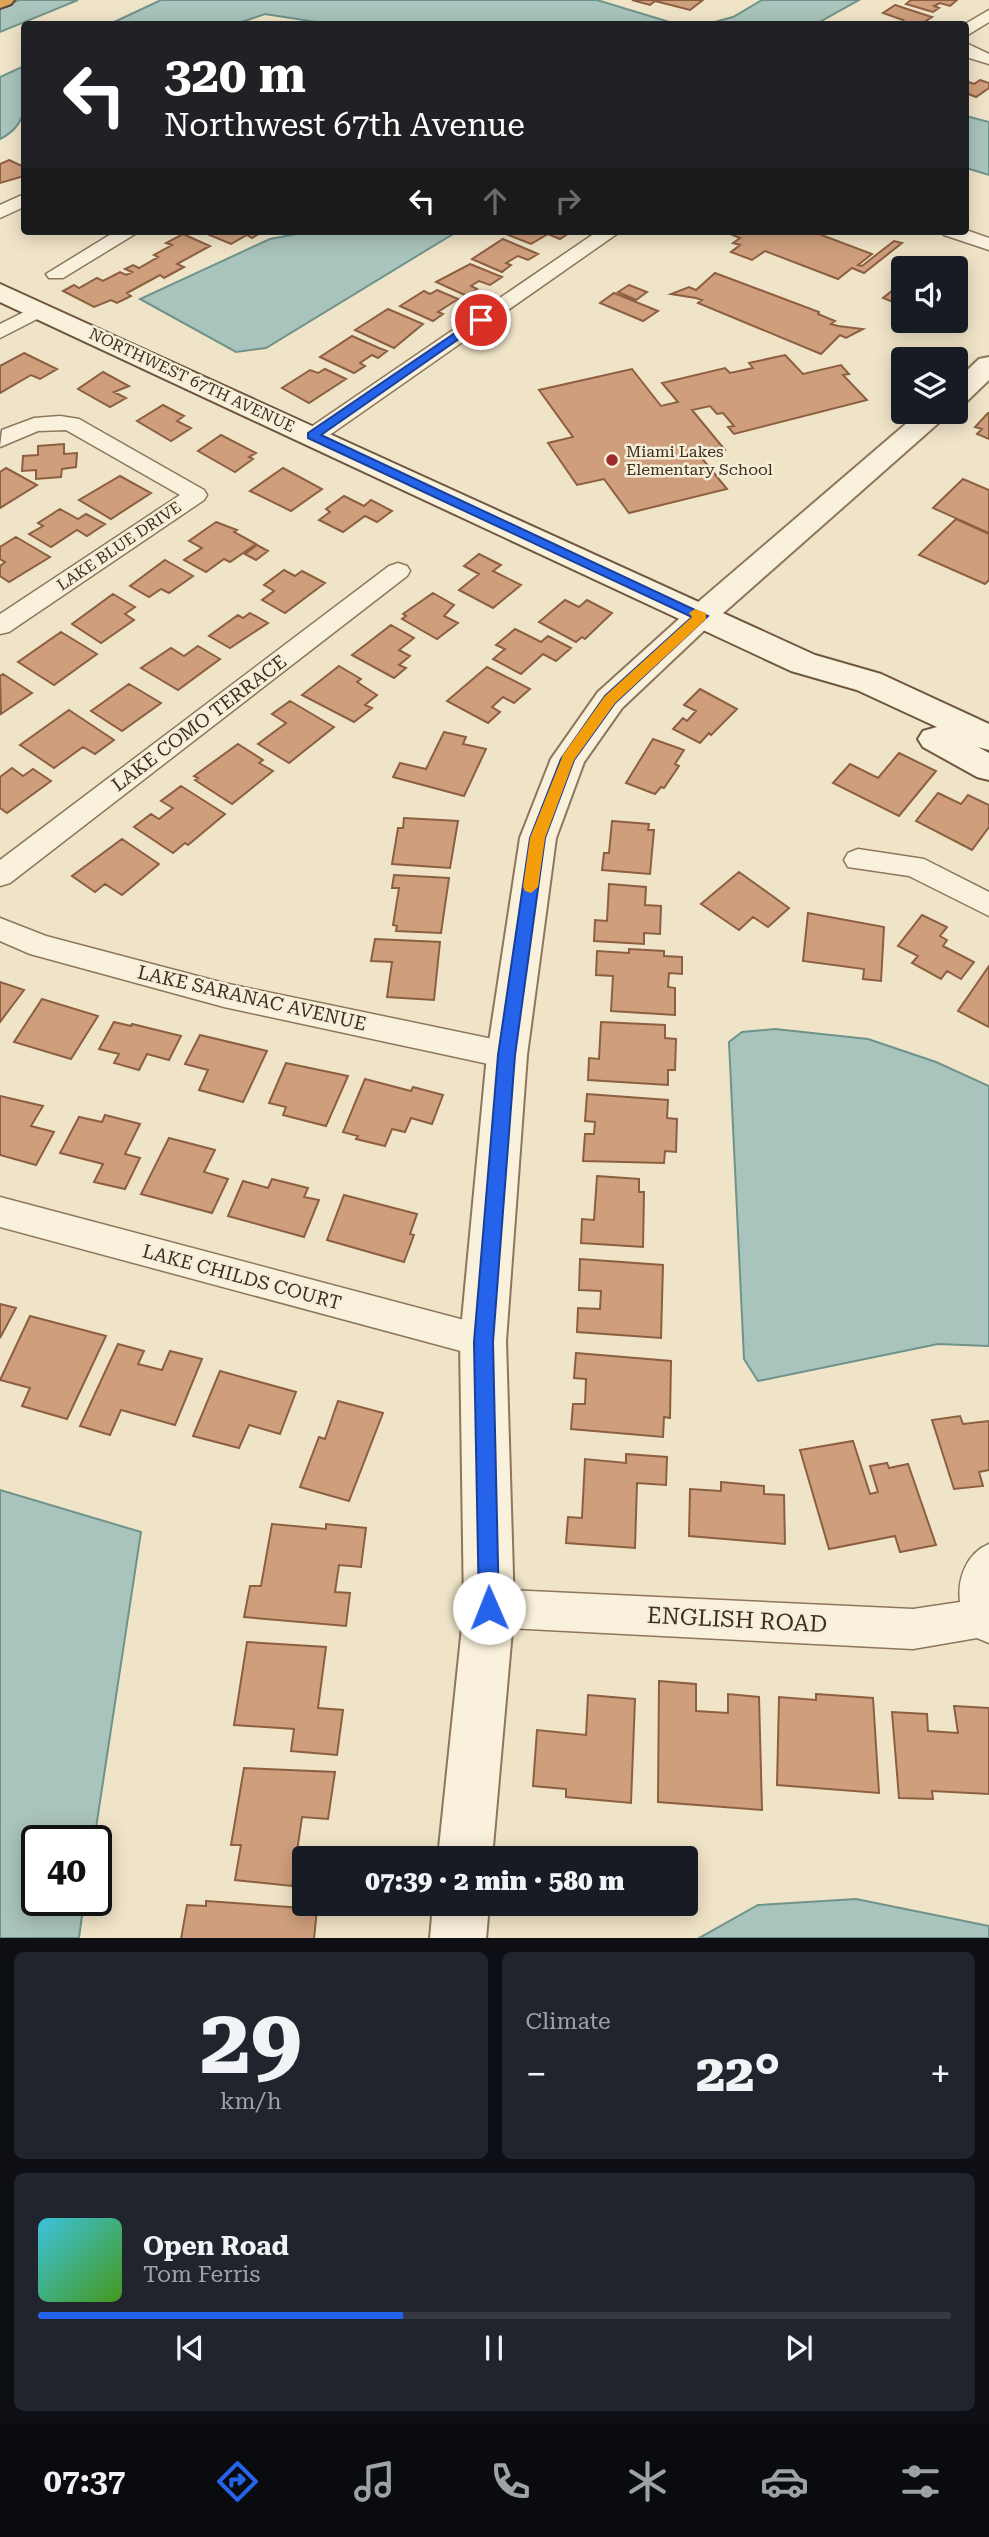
<!DOCTYPE html>
<meta charset="utf-8">
<style>
:root{--surface:#171b24;--page:#20242c;--text:#f1f3f6;--muted:#9ea1a6;--line:#363941;--accent:#2563eb}
body{margin:0;font-family:"Roboto Serif",serif;background:var(--page);color:var(--text);height:100vh;display:flex;flex-direction:column;font-size:26px;white-space:nowrap}
*{box-sizing:border-box;margin:0}
p{font-size:23px;color:var(--muted)}
.icon{flex:none;width:38px;height:38px;fill:none;stroke:currentColor;stroke-width:2;stroke-linecap:round;stroke-linejoin:round}
.map{position:relative;height:1938px;overflow:hidden}
.panel{display:flex;flex-direction:column;gap:14px;padding:14px;background:#0d0f14;flex:1}
.panel>*{flex:none}
.top-card{position:absolute;left:21px;top:21px;width:948px;height:214px;border-radius:7px;box-shadow:0 4px 18px #0003;background:#202124;color:#fff;overflow:hidden}
.buttons{position:absolute;left:891px;top:256px;display:grid;gap:14px}
.buttons a{display:grid;place-items:center;width:77px;height:77px;border-radius:7px;background:var(--surface);box-shadow:0 4px 18px #0003;font-size:35px}
.speed{position:absolute;left:21px;top:1825px;display:flex;gap:14px;font-size:35px;font-weight:700;text-align:center}
.speed>*{display:grid;place-content:center;width:91px;height:91px;border-radius:50%;background:var(--surface);box-shadow:0 4px 18px #0003;line-height:1}
.speed .limit{border:4px solid #111;border-radius:10px;background:#fff;color:#111}
.pin{position:absolute;display:grid;place-items:center;width:60px;height:60px;color:#fff;margin:-30px;border:4px solid #fff;border-radius:50%;box-shadow:0 2px 7px #0007}
.me{position:absolute;width:77px;margin:-38px;rotate:359deg;stroke-linejoin:round;filter:drop-shadow(0 0 5px #0008)}
.turn{display:flex;align-items:center;gap:24px;height:147px;padding:0 28px;font-size:32px}
.turn .icon{width:91px;height:91px;stroke-width:2.5}
.turn b{display:block;font-size:49px;line-height:60px}
.lanes{display:flex;align-items:center;height:66px;padding:0 28px;background:#0003;justify-content:center;gap:35px;direction:ltr}
.lanes .off{opacity:.35}
.big{font-size:52px;font-weight:800;line-height:1.1}
.panel .tile{flex:1;display:flex;flex-direction:column;justify-content:center;gap:10px;min-width:0;padding:0 24px;border-radius:10px;background:var(--page)}
.panel .dial{align-items:center;gap:0}
.dial b{font-size:91px;line-height:1}
.song{display:flex;align-items:center;gap:21px}
.cover{width:84px;height:84px;border-radius:10px;background:linear-gradient(135deg,hsl(190 70% 55%),hsl(100 70% 35%))}
.played{height:7px;border-radius:4px;background:linear-gradient(90deg,var(--accent) 40%,var(--line) 40%)}
.keys{display:flex;justify-content:space-around;direction:ltr}
.heat{display:flex;justify-content:space-between;align-items:center;font-size:38px;direction:ltr}
.panel .tiles{flex:1;display:grid;gap:14px;grid-template-columns:1fr 1fr}
.tile:last-child{grid-column:span 2}
.trip{position:absolute;left:292px;top:1846px;width:406px;height:70px;border-radius:7px;background:var(--surface);box-shadow:0 4px 18px #0003;font-weight:800;line-height:70px;text-align:center}
.menu{display:flex;height:112px;justify-content:space-around;align-items:center;background:#090b0e;color:var(--muted)}
.menu .icon{width:49px;height:49px}
.menu .on{color:var(--accent)}
.menu b{font-size:32px;color:var(--text)}
.map>svg:first-child{display:block}
.water{fill:#a9c4bc;stroke:#6f938a;stroke-width:2}
.building{fill:#cf9f7d;stroke:#8d5f41;stroke-width:2}
.lines{fill:none;stroke-linecap:round;stroke-linejoin:round}
.minor-casing{stroke:#8d765c;stroke-width:3}
.tertiary-casing{stroke:#8d765c;stroke-width:4}
.secondary-casing{stroke:#6f573f;stroke-width:4}
.motorway-casing{stroke:#5b4430;stroke-width:4}
.minor{fill:#faf1dc;fill-rule:evenodd}
.tertiary{fill:#faf1dc;fill-rule:evenodd}
.secondary{fill:#faf1dc;fill-rule:evenodd}
.motorway{fill:#e0a458;fill-rule:evenodd}
.route{fill:#2563eb;stroke:#184099;stroke-width:2}
.slow{fill:#f59e0b}
.poi-dot{fill:#9e2a2b;stroke:#f7eed8;stroke-width:2.5}
.labels{text-anchor:middle;dominant-baseline:central;stroke-width:5;stroke-linejoin:round;paint-order:stroke}
.far-street-label{font-size:16px;fill:#3d2e20;stroke:#f7eed8}
.far-poi-label{font-size:16px;fill:#3d2e20;stroke:#f7eed8;text-anchor:start}
.street-label{font-size:19px;fill:#3d2e20;stroke:#f7eed8}
.near-street-label{font-size:23px;fill:#3d2e20;stroke:#f7eed8}
</style>
<div class="map">
<svg width="989" height="1939" viewBox="0 0 989 1939">
<rect width="100%" height="100%" fill="#f0e4c8"/>
<path class="water" d="M19 0H78L0 32V8Z
M161 0H597L676 24H707L733 17 762 0H859L816 24H329L265 14 236 24H110Z
M24 66C25 96 32 123 0 139V77Z
M966 116 989 122V175L966 168Z
M312 231H458L266 348 236 352 140 299 270 239Z
M775 1029 868 1039 936 1062 989 1086V1346L938 1344 758 1381 744 1359 729 1042 742 1032Z
M0 1490 141 1532 94 1841H37V1900L84 1901 79 1938H0Z
M856 1899 989 1926V1938H699L758 1905Z"/>
<path class="building" d="M632 0H703L690 10 655 1 650 5Z
M911 0H957L950 6 940 3 934 6 939 8 933 12 906 4Z
M895 5 932 17 921 24H896L903 20 883 13Z
M980 80 989 83V88L976 97 966 93V81L974 84Z
M9 160 24 167V176L0 183V164Z
M200 231H263L252 238 247 235 231 244Z
M510 231H572L560 239 548 234 531 244 506 234Z
M723 231H811L872 254 858 265 862 266 894 241 902 243 864 273 852 268 838 279 765 251 752 260 731 252 740 245 733 243 740 238Z
M183 234 210 246 177 264 184 267 164 278 160 275 127 293 131 296 117 303 111 300 94 307 63 291 74 285 79 288 97 278 103 281 120 272 126 275 132 272 125 269 133 265 139 268 158 257 154 255 172 245 166 243Z
M503 239 538 254 528 260 518 256 506 263 511 265 502 272 472 259Z
M470 264 502 277 490 285 479 281 471 286 477 289 467 296 436 282Z
M715 273 819 312 818 314 835 321 831 324 838 326 863 329 846 338 840 335 821 354 698 303 702 300 696 298 671 294 689 287 696 290Z
M629 285 647 292 636 300 618 292Z
M437 290 458 299 438 312 443 314 433 321 400 306 424 291 430 294Z
M893 290 903 294V306L883 298Z
M614 293 658 311 643 321 600 303Z
M388 309 423 324 394 348 355 330Z
M352 336 379 348 387 351 378 358 372 355 360 363 365 366 354 373 320 357Z
M24 353 57 369 40 379 31 375 0 393V366Z
M785 355 803 374 841 365 849 374 843 375 867 400 734 434 728 427 734 426 723 413 717 414 710 406 692 410 725 450 700 456 727 489 629 513 604 479 577 485 548 443 573 437 539 390 632 369 661 406 678 402 662 383 725 368 730 373 753 368 749 363Z
M325 369 346 379 309 403 282 388 310 370 318 373Z
M103 372 129 386 114 392 126 398 110 407 78 389Z
M163 405 184 416 177 421 191 428 171 441 137 421Z
M988 413H989V439L977 434 982 429 975 427Z
M221 435 256 453 249 457 253 459 235 472 198 451Z
M64 444V454L77 453 76 467 62 469 61 477 36 479V470L22 471 23 456 38 455V446Z
M6 468 37 485 0 508V472Z
M283 468 322 489 291 511 250 491Z
M120 476 151 493 111 519 79 500Z
M963 479 989 490V533L933 508Z
M344 496 364 506 371 500 392 511 377 522 365 516 343 532 319 520 330 512 326 509Z
M60 509 78 519 86 514 105 524 87 536 77 530 51 547 29 534 43 526 38 523Z
M956 519 989 534V580L985 584 919 555Z
M216 522 237 530 234 532 256 544 230 562 224 559 206 572 184 560 202 548 189 541Z
M16 537 50 557 9 582 0 576V566L5 562 0 559V547Z
M257 545 268 551 256 560 245 554Z
M479 554 501 565 493 571 521 585 493 608 459 590 479 574 464 566Z
M165 560 193 576 169 593 161 589 149 597 130 586Z
M284 570 295 576 302 571 325 583 285 613 262 600 274 591 264 585Z
M433 593 454 605 444 616 458 623 437 639 402 619 406 616 403 614Z
M113 594 135 607 125 614 134 620 101 643 72 624Z
M565 600 579 607 587 600 612 613 585 639 582 637 576 642 539 622Z
M250 613 268 623 230 648 209 636 238 615 243 618Z
M391 625 414 638 399 650 410 656 399 665 406 668 394 678 352 655Z
M515 629 541 642 548 636 571 648 556 661 543 654 521 674 493 659 505 649 496 645Z
M61 632 97 654 54 685 18 662Z
M198 646 220 659 178 690 141 668 171 648 184 656Z
M339 666 361 679 357 682 377 695 365 705 372 708 354 722 302 695Z
M487 667 530 689 514 703 503 697 492 707 500 712 488 723 447 701Z
M3 674 32 693 1 714 0 676Z
M129 684 161 703 122 731 91 711Z
M700 689 737 709 711 735 709 733 700 743 673 729 683 718 687 721 696 711 684 705Z
M290 701 334 727 289 763 258 744 286 723 272 714Z
M69 710 114 740 95 754 83 747 54 768 20 745Z
M444 732 466 737 463 744 486 749 464 796 393 777 400 763 426 769Z
M653 739 684 750 675 764 679 766 664 788 661 787 655 794 626 783Z
M238 744 263 760 259 763 273 771 232 804 195 780 198 778 194 776Z
M899 753 936 771 899 816 833 783 850 764 878 778Z
M12 768 23 776 33 769 51 781 7 813 0 808V777Z
M181 786 225 814 188 845 185 843 173 853 134 827 151 814 159 819 173 808 161 801Z
M938 793 961 804 968 795 989 805V827L972 850 916 821Z
M404 818 458 821 450 868 392 864 398 828H403Z
M612 821 649 824 648 830H654L650 874 602 870 604 853H609Z
M122 839 159 864 122 895 105 884 95 892 72 876Z
M739 872 789 908 768 927 753 917 739 930 701 904Z
M394 875 449 878 441 933 396 931 397 926 393 925 399 888H392Z
M609 884 646 887 645 905 661 906 660 934 644 933V944L594 941 595 920 607 921Z
M808 913 884 927 881 981 863 979 864 969 803 961Z
M922 915 947 927 940 936 947 940 943 946 974 962 961 979 947 971 941 979 912 963 918 956 898 946Z
M375 939 440 942 434 1000 387 997 392 962 371 961Z
M629 949 664 951V956L682 957V974L669 973 668 987 675 988V1015L611 1011 613 976 596 975 597 951 629 953Z
M989 966V1027L958 1011Z
M0 982 24 990 0 1022Z
M42 999 98 1016 71 1059 14 1042Z
M114 1022 131 1026 132 1024 181 1036 169 1060 147 1054 139 1070 114 1063 119 1054 99 1049Z
M601 1022 665 1025V1038L676 1039 675 1070H668V1085L588 1080 589 1058 599 1059Z
M200 1035 267 1051 243 1102 199 1090 208 1070 185 1064Z
M286 1063 348 1076 326 1126 283 1115 286 1107 269 1103Z
M365 1079 411 1091 413 1087 443 1095 432 1124 411 1118 405 1132 392 1129 385 1146 356 1139 358 1136 343 1132Z
M587 1094 668 1100 667 1118 677 1119 676 1152 665 1151 664 1163 583 1161 585 1134H594L595 1122 585 1121Z
M0 1096 43 1106 31 1126 54 1132 36 1165 0 1155Z
M105 1115 140 1124 125 1154 140 1158 125 1189 94 1182 103 1164 60 1153 79 1117 102 1122Z
M169 1138 215 1150 204 1172 228 1179 212 1213 141 1194Z
M597 1176 639 1179V1192H644L643 1247 581 1243 582 1219 594 1220Z
M272 1179 308 1188 304 1197 319 1200 304 1237 228 1216 243 1181 268 1188Z
M344 1195 417 1214 410 1234 414 1235 404 1262 327 1240Z
M580 1259 663 1265 661 1338 577 1332 578 1308 600 1309 601 1291 579 1290Z
M0 1304 16 1308 0 1338Z
M30 1316 106 1336 67 1419 22 1406 30 1388 0 1380Z
M118 1344 144 1351 138 1364 162 1370 170 1351 202 1359 175 1425 121 1410 110 1435 80 1426Z
M576 1353 671 1361 670 1418 664 1417 663 1437 571 1429 573 1404H585L586 1379 574 1378Z
M220 1371 296 1392 280 1434 249 1425 239 1448 193 1436Z
M338 1401 383 1413 349 1501 300 1487 319 1437 325 1439Z
M960 1416 963 1424 989 1421V1470L979 1472 983 1486 954 1489 932 1420Z
M853 1441 870 1494 878 1492 870 1466 887 1463 889 1468 908 1464 936 1545 900 1552 895 1536 829 1549 800 1450Z
M626 1454 667 1457 666 1485 637 1483 635 1548 566 1543 568 1517 582 1518 585 1459 626 1463Z
M721 1482 764 1486V1494L784 1495 785 1544 689 1536 690 1489 721 1491Z
M272 1524 326 1529V1524L366 1528 361 1567 339 1565 335 1592 350 1593 346 1626 244 1617 250 1586H261Z
M247 1642 326 1647 318 1708 343 1710 337 1755 291 1751 294 1729 234 1725Z
M659 1681 696 1684V1711L728 1713V1694L759 1697 762 1810 658 1802Z
M816 1694 873 1698 879 1793 777 1785 779 1697 816 1700Z
M588 1695 635 1699 631 1803 566 1797V1789L533 1786 537 1730 586 1735Z
M954 1706 989 1708V1794L932 1791 933 1799 899 1798 892 1712 927 1714 928 1731 958 1733Z
M244 1768 335 1772 328 1819 302 1817 292 1886 235 1880 241 1845H231Z
M206 1901 317 1909 314 1939H181L187 1905 206 1906Z"/>
<g class="lines">
<g class="minor-casing">
<path id="minor" d="M989 10V22L966 36 965 24Z
M966 43 989 54V64L966 57Z
M24 194V207L0 218V205Z
M966 230 989 238V250L944 235 941 231Z
M116 231H140L63 278H49L46 274Z
M598 231H621L321 441H305L302 436 305 431Z
M40 304 47 306 50 310 47 314 0 338V324Z
M60 416 79 419 204 490 207 495 204 500 9 632 0 634V614L180 495 66 430 38 431 0 447 2 430 34 418Z
M398 563 407 566 410 571 407 576 10 883 0 886V860L389 566Z
M858 849 924 859 989 892V916L909 876 848 867 844 860 848 853Z
M0 918 46 936 224 983 507 1042 518 1046 522 1055 518 1064 507 1068 224 1007 30 954 0 941Z
M0 1197 483 1325 495 1329 501 1341 495 1353 483 1357 0 1227Z
M989 1544V1643L977 1638 913 1649 489 1627 475 1622 470 1608 475 1594 489 1589 913 1609 960 1602C957 1578 967 1553 989 1544Z"/>
</g>
<g class="tertiary-casing">
<path id="tertiary" d="M989 357V380L966 402 956 404V381L979 359Z
M921 411H952L712 623 622 708 584 762 556 838 527 1055 506 1341 514 1608 492 1858H438L464 1608 460 1341 487 1055 520 838 551 759 598 692 690 609Z
M433 1904H489L486 1939H430Z"/>
</g>
<g class="secondary-casing">
<path id="secondary" d="M0 284 815 655 881 674 989 724V750L978 747 989 753V780L977 777 923 747 918 739 923 731 937 727 857 690 791 671 0 302Z"/>
</g>
<g class="motorway-casing">
<path id="motorway" d="M0 0H14L11 4 0 8Z"/>
</g>
<use href="#minor" class="minor"/>
<use href="#tertiary" class="tertiary"/>
<use href="#secondary" class="secondary"/>
<use href="#motorway" class="motorway"/>
</g>
<path class="route" d="M477 318 486 320 321 435 708 616 615 703 574 760 545 838 515 1055 493 1342 499 1608 496 1615 489 1618 482 1615 479 1608 474 1342 498 1055 530 838 561 759 605 696 692 617 308 438V433Z"/>
<path class="slow" d="M695 609 706 613V619L615 703 574 760 545 838 538 887 531 893 525 891 523 887 530 838 563 755 605 696 692 617 689 613Z"/>
<circle class="poi-dot" cx="612" cy="460" r="7"/>
<g class="labels">
<g class="far-street-label">
<text transform="translate(192 380) rotate(25)">NORTHWEST 67TH AVENUE</text>
<text transform="translate(119 546) rotate(-34)">LAKE BLUE DRIVE</text>
</g>
<g class="far-poi-label">
<text x="626" y="451">Miami Lakes<tspan x="626" dy="18">Elementary School</tspan></text>
</g>
<g class="street-label">
<text transform="translate(199 723) rotate(-37)">LAKE COMO TERRACE</text>
<text transform="translate(252 998) rotate(13)">LAKE SARANAC AVENUE</text>
<text transform="translate(242 1277) rotate(15)">LAKE CHILDS COURT</text>
</g>
<g class="near-street-label">
<text transform="translate(737 1620) rotate(3)">ENGLISH ROAD</text>
</g>
</g>
</svg>
<div class="buttons">
<a><svg class="icon" aria-label="sound" viewBox="0 0 24 24"><path d="M4 9h4l5-4v14l-5-4H4zM17 9q2 3 0 6"/></svg></a>
<a><svg class="icon" aria-label="layers" viewBox="0 0 24 24"><path d="M12 4l9 5-9 5-9-5zM3 14l9 5 9-5"/></svg></a>
</div>
<div class="speed"><div class="limit">40</div></div>
<div class="pin" style="left:481px;top:320px;background:#d93025"><svg class="icon" aria-label="arrive" viewBox="0 0 24 24"><path d="M6 21V4h12l-3 4 3 4H6"/></svg></div>
<svg class="me" style="left:489px;top:1608px" viewBox="-20 -20 40 40"><circle r="19" fill="#fff"/><path d="M0-13L10 11 0 6-10 11z" fill="#2563eb"/></svg>
<div class="trip">07:39 · 2 min · 580 m</div>
<div class="top-card">
<div class="turn"><svg class="icon" aria-label="left" viewBox="0 0 24 24"><path d="M17 20v-9H6M10 6l-5 5 5 5"/></svg><div><b>320 m</b>Northwest 67th Avenue</div></div>
<div class="lanes"><svg class="icon" aria-label="left" viewBox="0 0 24 24"><path d="M17 20v-9H6M10 6l-5 5 5 5"/></svg><svg class="icon off" aria-label="ahead" viewBox="0 0 24 24"><path d="M12 20V5M6 11l6-6 6 6"/></svg><svg class="icon off" aria-label="right" viewBox="0 0 24 24"><path d="M7 20v-9h11M14 6l5 5-5 5"/></svg></div>
</div>
</div>
<section class="panel">
<div class="tiles">
<div class="tile dial"><b>29</b><p>km/h</p></div>
<div class="tile"><p>Climate</p>
<div class="heat"><a>−</a><b class="big">22°</b><a>+</a></div>
</div>
<div class="tile">
<div class="song"><i class="cover"></i><div><b>Open Road</b><p>Tom Ferris</p></div></div>
<div class="played"></div>
<div class="keys"><svg class="icon" aria-label="previous" viewBox="0 0 24 24"><path d="M18 5L8 12l10 7zM5 5v14"/></svg><svg class="icon" aria-label="pause" viewBox="0 0 24 24"><path d="M8 5v14M16 5v14"/></svg><svg class="icon" aria-label="next" viewBox="0 0 24 24"><path d="M6 5l10 7-10 7zM19 5v14"/></svg></div>
</div>
</div>
</section>
<nav class="menu">
<b>07:37</b>
<svg class="icon on" aria-label="directions" viewBox="0 0 24 24"><path d="M12 3l9 9-9 9-9-9zM9 14v-3h6M13 9l2 2-2 2"/></svg>
<svg class="icon" aria-label="music" viewBox="0 0 24 24"><path d="M9 18V5l10-2v13"/><circle cx="6" cy="18" r="3"/><circle cx="16" cy="16" r="3"/></svg>
<svg class="icon" aria-label="phone" viewBox="0 0 24 24"><path d="M5 4h4l2 5-3 2q2 4 5 5l2-3 5 2v4C11 20 4 13 5 4z"/></svg>
<svg class="icon" aria-label="climate" viewBox="0 0 24 24"><path d="M12 3v18M4 7l16 10M4 17L20 7"/></svg>
<svg class="icon" aria-label="car" viewBox="0 0 24 24"><path d="M5 17H2v-5l4-1 3-4h7l3 4 3 1v5h-3M9 17h6M6 11h13"/><circle cx="7" cy="17" r="2"/><circle cx="17" cy="17" r="2"/></svg>
<svg class="icon" aria-label="filters" viewBox="0 0 24 24"><path d="M4 7h16M4 17h16"/><circle cx="9" cy="7" r="2"/><circle cx="15" cy="17" r="2"/></svg>
</nav>
